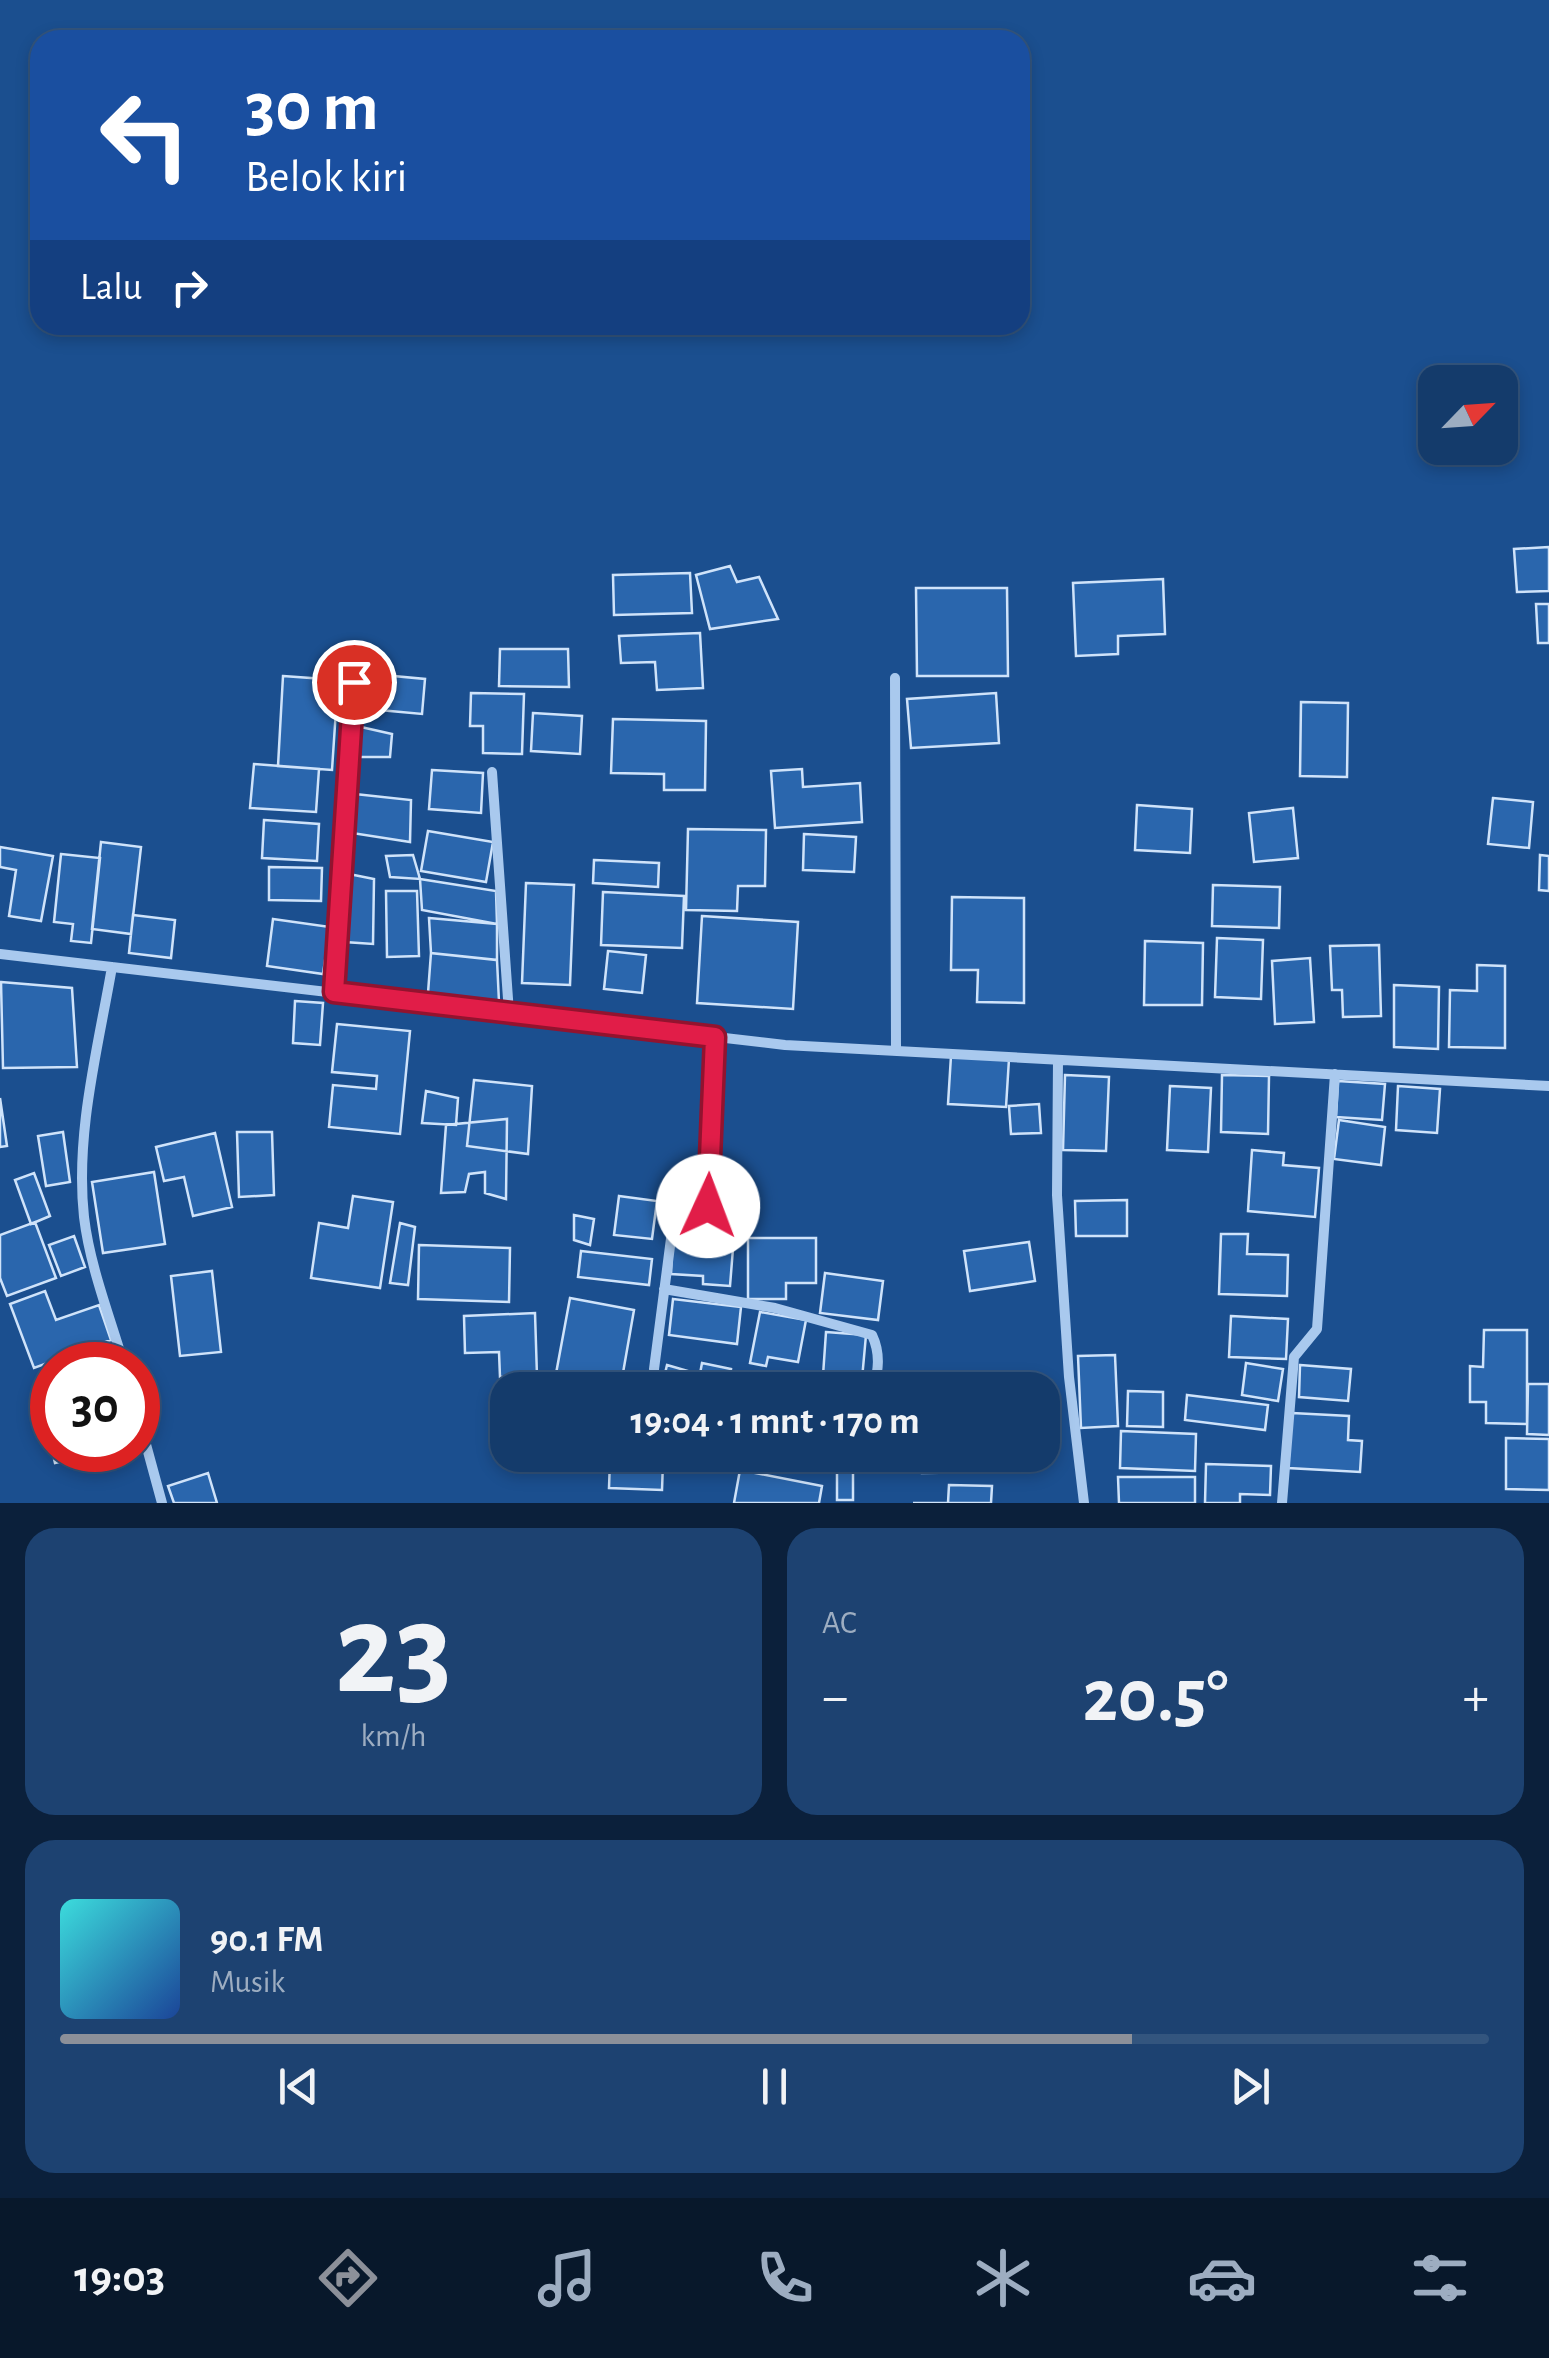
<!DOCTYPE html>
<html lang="id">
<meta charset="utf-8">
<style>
:root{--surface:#143b6b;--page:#1d4271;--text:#f1f3f6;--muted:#9dadc1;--line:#33557e;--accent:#8c9099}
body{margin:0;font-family:"Alegreya Sans",sans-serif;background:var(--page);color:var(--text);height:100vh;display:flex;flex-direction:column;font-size:38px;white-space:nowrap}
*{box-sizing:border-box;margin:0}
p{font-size:32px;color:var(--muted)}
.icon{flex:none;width:55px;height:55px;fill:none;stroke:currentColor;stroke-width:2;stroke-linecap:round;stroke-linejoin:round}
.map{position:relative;height:1503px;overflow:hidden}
.sheet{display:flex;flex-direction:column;gap:25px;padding:25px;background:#0b203b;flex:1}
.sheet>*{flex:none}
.guide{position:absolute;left:30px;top:30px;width:1000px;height:305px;border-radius:30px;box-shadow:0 5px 15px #0003,0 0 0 2px var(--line);background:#1a4fa0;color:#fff;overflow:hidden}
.needle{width:65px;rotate:65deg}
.tools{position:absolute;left:1418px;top:365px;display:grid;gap:20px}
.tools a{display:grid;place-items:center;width:100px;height:100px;border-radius:20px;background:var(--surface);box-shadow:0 5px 15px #0003,0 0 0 2px var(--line);font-size:50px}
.speed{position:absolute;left:30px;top:1342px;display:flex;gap:20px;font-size:50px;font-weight:700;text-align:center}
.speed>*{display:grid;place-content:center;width:130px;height:130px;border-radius:50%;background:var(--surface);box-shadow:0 5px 15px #0003,0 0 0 2px var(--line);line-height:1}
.speed .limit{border:15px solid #d22;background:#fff;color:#111}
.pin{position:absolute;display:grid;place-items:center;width:85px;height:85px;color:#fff;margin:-42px;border:5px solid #fff;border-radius:50%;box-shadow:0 2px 10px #0007}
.me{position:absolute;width:110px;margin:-55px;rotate:2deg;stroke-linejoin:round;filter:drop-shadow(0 0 8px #0008)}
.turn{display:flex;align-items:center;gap:35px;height:210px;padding:0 50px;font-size:45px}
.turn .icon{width:130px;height:130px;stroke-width:2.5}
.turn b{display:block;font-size:70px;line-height:85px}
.then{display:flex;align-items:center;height:95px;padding:0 50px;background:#0003;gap:20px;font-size:38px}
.big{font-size:75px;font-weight:700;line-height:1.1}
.sheet .widget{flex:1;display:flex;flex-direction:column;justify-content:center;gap:15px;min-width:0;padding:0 35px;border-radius:30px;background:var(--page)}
.sheet .dial{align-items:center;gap:0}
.dial b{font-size:130px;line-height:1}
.song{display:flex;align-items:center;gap:30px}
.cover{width:120px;height:120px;border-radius:15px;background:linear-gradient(135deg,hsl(180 70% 55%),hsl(220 70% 35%))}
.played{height:10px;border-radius:5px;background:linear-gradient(90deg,var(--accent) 75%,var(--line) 75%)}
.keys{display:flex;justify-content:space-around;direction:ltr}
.heat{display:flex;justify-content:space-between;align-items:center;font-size:55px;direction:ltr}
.sheet .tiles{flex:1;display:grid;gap:25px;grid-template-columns:1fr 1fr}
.widget:last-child{grid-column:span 2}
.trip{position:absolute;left:490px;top:1372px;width:570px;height:100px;border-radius:30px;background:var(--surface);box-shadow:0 5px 15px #0003,0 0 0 2px var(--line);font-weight:700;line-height:100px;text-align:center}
.dock{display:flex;height:160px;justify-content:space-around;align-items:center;background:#08182b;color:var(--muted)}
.dock .icon{width:70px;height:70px}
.dock .selected{color:var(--accent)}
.dock b{font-size:45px;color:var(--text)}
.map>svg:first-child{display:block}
.building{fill:#2a66ad;stroke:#cfe3fa;stroke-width:2.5}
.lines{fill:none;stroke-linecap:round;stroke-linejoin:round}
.street{stroke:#a9c9ee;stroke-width:10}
.route-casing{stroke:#92132f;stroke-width:25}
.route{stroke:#e11d48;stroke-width:18}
</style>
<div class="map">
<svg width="1549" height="1503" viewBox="0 0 1549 1503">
<rect width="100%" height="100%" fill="#1b4f8f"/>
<path class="building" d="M1549 547V591L1517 592 1514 549Z
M730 566 737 582 759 577 778 619 710 629 696 575Z
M690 573 692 613 614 615 613 575Z
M1163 579 1165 634 1118 636V654L1076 656 1073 583Z
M916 588H1007L1008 676H917Z
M1536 604H1549V643H1538Z
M700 633 703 688 657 690 655 662 621 663 619 636Z
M500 649H568L569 687 499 686Z
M372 674 425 679 422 714 369 709Z
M283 676 338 680 332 770 278 766Z
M471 693 524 694 522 754 483 753V726H470Z
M996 693 999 743 911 748 907 699Z
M1301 702 1348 703 1347 777 1300 776Z
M533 713 582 716 580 754 531 751Z
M613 719 706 721 705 790H664V774L611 773Z
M361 727 392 734 390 757H356Z
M254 764 319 769 316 812 250 808Z
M802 769 803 787 860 783 862 822 775 828 771 771Z
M432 770 483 773 481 813 429 809Z
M355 794 411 800 410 842 352 833Z
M1493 798 1533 802 1529 848 1488 844Z
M1137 805 1192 809 1190 853 1135 850Z
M1293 808 1298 858 1254 862 1249 813Z
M264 820 319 824 317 861 262 858Z
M688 829 766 830 765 886H738L737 911 686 910Z
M428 831 493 842 486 882 421 871Z
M804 834 856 837 854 872 803 870Z
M101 842 141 847 131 934 92 929Z
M0 847 53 856 41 921 9 916 16 870 0 867Z
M61 854 100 858 91 943 71 941 73 924 54 922Z
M413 855 420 879 390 877 386 856Z
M1540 855 1549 856V891L1539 890Z
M594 860 659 863 658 887 593 883Z
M269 867 322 868 321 901 269 900Z
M349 874 374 879 373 944 345 942Z
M420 879 496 891 497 924 422 910Z
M526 883 574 885 570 985 522 983Z
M1213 885 1280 887 1279 928 1212 926Z
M386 891H417L419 956 387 957Z
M603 892 684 896 682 948 601 945Z
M952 897 1024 898V1003L977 1002 978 970H951Z
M133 915 175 920 171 958 129 953Z
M702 916 798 922 793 1009 697 1003Z
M429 918 497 924V960L431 953Z
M273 919 330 927 323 974 267 966Z
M1217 938 1263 940 1261 999 1215 997Z
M1145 941 1203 943 1202 1005H1144Z
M1379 945 1381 1016 1343 1017 1342 990H1332L1330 946Z
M608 951 646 955 642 993 604 989Z
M431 953 497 960 499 1002 428 993Z
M1310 958 1314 1022 1275 1024 1272 961Z
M1477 965 1505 966V1048L1449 1047 1450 990 1477 991Z
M1 982 72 988 77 1067 3 1068Z
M1394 985 1439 987 1438 1049 1394 1047Z
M295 1001 323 1003 320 1045 293 1043Z
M337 1024 410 1031 400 1134 329 1127 333 1085 376 1089 377 1076 332 1072Z
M951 1056 1009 1059 1006 1107 948 1104Z
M1065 1075 1109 1077 1106 1151 1063 1150Z
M1222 1075 1269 1076 1268 1134 1221 1132Z
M474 1080 532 1086 528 1154 467 1146Z
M1338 1081 1385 1084 1382 1120 1336 1117Z
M1170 1086 1211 1088 1208 1152 1167 1150Z
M1398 1086 1440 1089 1437 1133 1396 1130Z
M426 1091 458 1098 456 1125 422 1123Z
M0 1098 7 1146 0 1147Z
M1039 1104 1041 1133 1011 1134 1009 1106Z
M507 1119 506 1199 485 1193V1172L469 1174 465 1192 441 1193 446 1125Z
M1339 1120 1385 1127 1381 1165 1334 1159Z
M63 1132 70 1182 46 1186 38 1136Z
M237 1132H272L274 1195 239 1197Z
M215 1133 232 1207 193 1216 184 1177 164 1181 156 1147Z
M1252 1150 1284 1153 1283 1165 1319 1168 1315 1217 1248 1211Z
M154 1172 165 1244 103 1253 92 1182Z
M34 1173 50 1216 31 1224 15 1180Z
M353 1196 393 1202 380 1288 311 1278 319 1223 348 1228Z
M619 1196 657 1201 652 1239 614 1235Z
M1127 1200V1236H1076L1075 1201Z
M574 1215 594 1219 590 1245 574 1240Z
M35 1222 56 1278 7 1296 0 1278V1235Z
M400 1223 415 1227 408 1285 390 1283Z
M673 1231 734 1236 730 1286 703 1284V1276L671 1274Z
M1221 1234H1248L1247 1254 1288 1255 1287 1296 1219 1294Z
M74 1236 85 1267 61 1276 49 1245Z
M748 1238H816V1283H786V1299H748Z
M1029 1242 1035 1281 970 1291 964 1251Z
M419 1245 510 1248 509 1302 418 1299Z
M581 1251 652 1259 649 1285 578 1277Z
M212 1271 221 1352 180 1356 171 1276Z
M825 1273 883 1281 878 1320 820 1313Z
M45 1291 56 1320 99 1305 111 1340 34 1368 10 1304Z
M570 1298 634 1310 620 1390 555 1379Z
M673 1299 741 1307 737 1344 669 1335Z
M760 1312 806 1320 798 1362 768 1357 766 1366 750 1363Z
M535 1313 537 1376 500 1377 499 1352 465 1353 464 1316Z
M1231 1316 1288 1319 1286 1359 1229 1357Z
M1484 1330H1527V1424L1486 1423V1402H1470V1366L1483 1367Z
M826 1332 866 1335 861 1390H822Z
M1115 1355 1118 1426 1081 1428 1078 1356Z
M702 1363 731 1369 728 1390H697Z
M1246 1363 1283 1369 1278 1401 1242 1395Z
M667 1365 702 1375 698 1390H661Z
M1300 1365 1351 1369 1348 1401 1299 1397Z
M1528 1384H1549V1435L1527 1434Z
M52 1386V1450H111L55 1463 38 1389Z
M1128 1391 1163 1392V1427L1127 1426Z
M1187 1395 1268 1405 1265 1430 1185 1420Z
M501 1406 508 1407V1447L497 1445Z
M1292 1413 1349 1416 1348 1440 1362 1441 1360 1472 1288 1468Z
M1121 1431 1196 1434 1195 1471 1120 1468Z
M1506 1438 1549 1439V1490L1506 1489Z
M811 1455H853V1500H837V1468H812Z
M921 1455H994L995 1472 922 1473Z
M610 1460 663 1462 662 1490 609 1488Z
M1206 1464 1271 1466 1270 1495 1240 1494V1503H1205Z
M740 1470 822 1486 819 1503H734Z
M208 1473 217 1503H174L168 1486Z
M1118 1477H1195V1503H1119Z
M949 1485 992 1486 991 1503H913H948Z"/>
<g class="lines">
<path class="street" d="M895 678 896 1051
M492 772 509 1013
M0 954 785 1045 1549 1086
M112 967C98 1048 75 1134 84 1217 90 1267 110 1317 124 1365
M334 993 354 682
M1058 1060 1057 1195 1069 1377 1084 1503
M664 1289 775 1308 872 1335C881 1354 878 1370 874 1390
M654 1369 675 1208 708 1206 715 1037
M138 1415 162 1503
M1282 1503 1294 1357 1317 1329 1335 1074"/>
</g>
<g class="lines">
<g class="route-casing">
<path id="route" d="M354 682 334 992 715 1037 708 1206"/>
</g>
<use href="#route" class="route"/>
</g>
</svg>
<div class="tools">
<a><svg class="needle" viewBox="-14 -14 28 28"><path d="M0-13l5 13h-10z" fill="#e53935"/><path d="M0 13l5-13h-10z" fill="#9dadc1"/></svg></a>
</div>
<div class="speed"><div class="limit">30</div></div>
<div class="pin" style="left:354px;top:682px;background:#d93025"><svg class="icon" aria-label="arrive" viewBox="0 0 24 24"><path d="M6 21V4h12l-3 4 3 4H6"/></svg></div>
<svg class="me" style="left:708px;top:1206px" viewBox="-20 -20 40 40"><circle r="19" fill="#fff"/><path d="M0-13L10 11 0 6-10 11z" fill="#e11d48"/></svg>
<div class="trip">19:04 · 1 mnt · 170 m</div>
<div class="guide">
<div class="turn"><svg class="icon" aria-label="left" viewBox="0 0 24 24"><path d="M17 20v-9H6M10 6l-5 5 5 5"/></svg><div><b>30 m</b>Belok kiri</div></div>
<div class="then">Lalu<svg class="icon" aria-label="right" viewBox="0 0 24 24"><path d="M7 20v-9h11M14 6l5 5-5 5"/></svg></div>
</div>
</div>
<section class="sheet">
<div class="tiles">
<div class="widget dial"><b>23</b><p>km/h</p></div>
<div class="widget"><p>AC</p>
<div class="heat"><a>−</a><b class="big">20.5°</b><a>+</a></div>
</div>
<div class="widget">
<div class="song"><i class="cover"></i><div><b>90.1 FM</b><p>Musik</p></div></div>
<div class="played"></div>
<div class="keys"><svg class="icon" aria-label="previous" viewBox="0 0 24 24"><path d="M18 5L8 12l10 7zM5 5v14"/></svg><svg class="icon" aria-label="pause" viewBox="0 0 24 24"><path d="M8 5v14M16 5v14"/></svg><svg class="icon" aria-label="next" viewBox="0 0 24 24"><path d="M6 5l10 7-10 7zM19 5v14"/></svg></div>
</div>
</div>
</section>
<nav class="dock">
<b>19:03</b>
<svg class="icon selected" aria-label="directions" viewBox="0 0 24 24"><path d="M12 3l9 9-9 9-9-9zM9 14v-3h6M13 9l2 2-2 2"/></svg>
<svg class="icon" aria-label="music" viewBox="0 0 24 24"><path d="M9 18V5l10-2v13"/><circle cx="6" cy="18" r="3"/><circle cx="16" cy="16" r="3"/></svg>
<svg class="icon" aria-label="phone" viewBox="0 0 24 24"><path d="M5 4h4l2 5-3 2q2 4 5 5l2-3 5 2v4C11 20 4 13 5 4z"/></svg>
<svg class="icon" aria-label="climate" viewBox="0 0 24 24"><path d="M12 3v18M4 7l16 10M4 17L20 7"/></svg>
<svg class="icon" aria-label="car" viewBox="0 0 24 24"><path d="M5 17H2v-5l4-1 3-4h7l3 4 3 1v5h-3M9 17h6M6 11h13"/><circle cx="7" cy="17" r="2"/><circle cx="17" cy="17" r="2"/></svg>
<svg class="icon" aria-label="filters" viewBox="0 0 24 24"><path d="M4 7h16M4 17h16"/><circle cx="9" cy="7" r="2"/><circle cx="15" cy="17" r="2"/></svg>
</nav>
